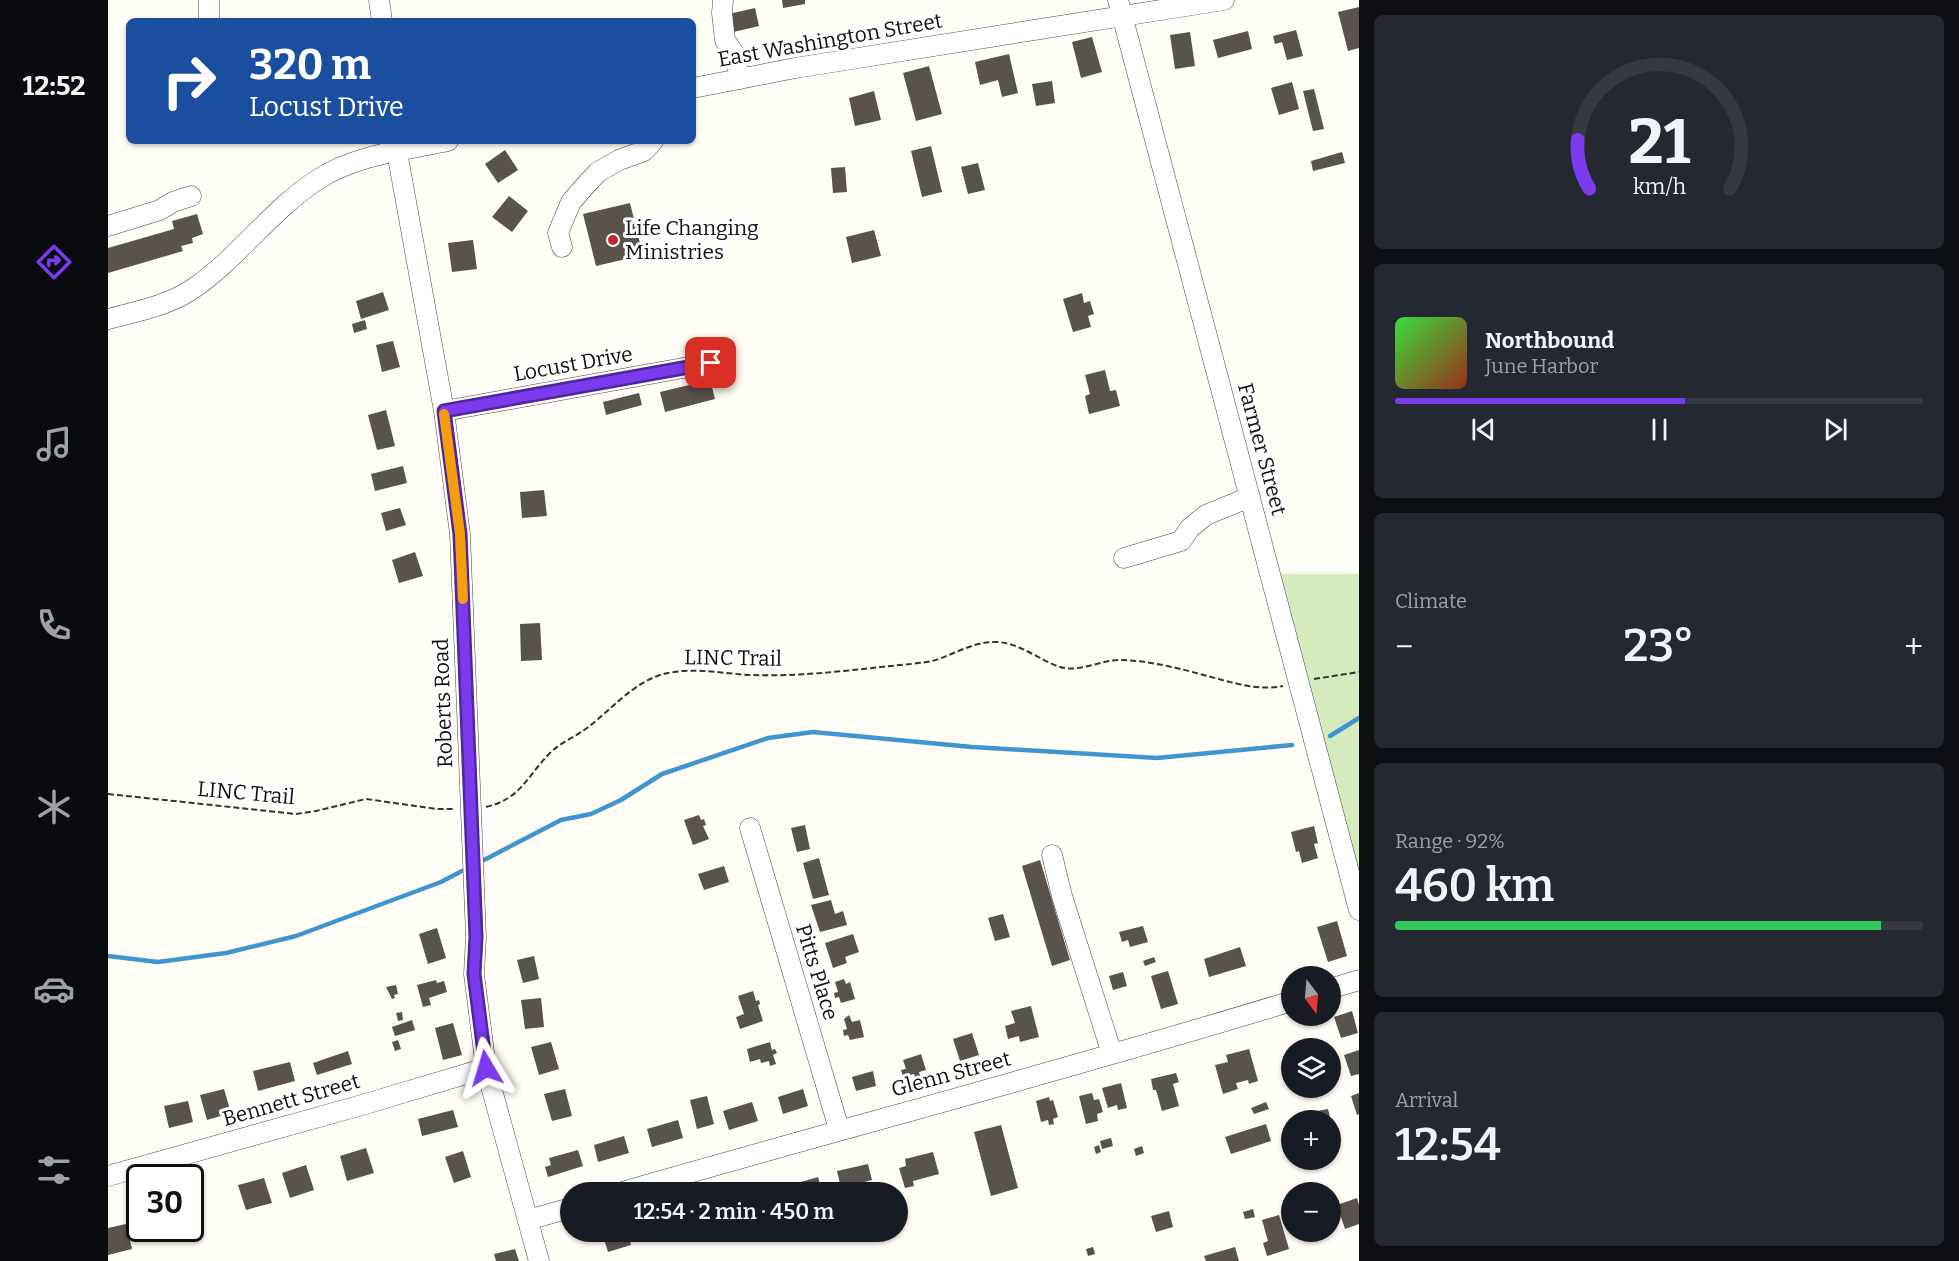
<!DOCTYPE html>
<meta charset="utf-8">
<style>
:root{--surface:#171b24;--page:#242831;--text:#f1f3f6;--muted:#9ea1a6;--line:#363941;--accent:#7c3aed}
body{margin:0;font-family:Bitter,serif;background:var(--page);color:var(--text);height:100vh;display:flex;flex-direction:column;font-size:22px;white-space:nowrap}
*{box-sizing:border-box;margin:0}
p{font-size:20px;color:var(--muted)}
.icon{flex:none;width:33px;height:33px;fill:none;stroke:currentColor;stroke-width:2;stroke-linecap:round;stroke-linejoin:round}
.map{position:relative;flex:1;overflow:hidden}
.panel{display:flex;flex-direction:column;gap:15px;padding:15px;background:#0d0f14;width:600px}
.panel>*{flex:none}
.guide{position:absolute;left:18px;top:18px;width:570px;height:126px;border-radius:9px;box-shadow:0 2px 4px #0004;background:#1a4fa0;color:#fff;overflow:hidden}
.needle{width:39px;rotate:164deg}
.controls{position:absolute;left:1173px;top:966px;display:grid;gap:12px}
.controls a{display:grid;place-items:center;width:60px;height:60px;border-radius:50%;background:var(--surface);box-shadow:0 2px 4px #0004;font-size:30px}
.speed{position:absolute;left:18px;top:1164px;display:flex;gap:12px;font-size:30px;font-weight:700;text-align:center}
.speed>*{display:grid;place-content:center;width:78px;height:78px;border-radius:50%;background:var(--surface);box-shadow:0 2px 4px #0004;line-height:1}
.speed .limit{border:3px solid #111;border-radius:9px;background:#fff;color:#111}
.pin{position:absolute;display:grid;place-items:center;width:51px;height:51px;color:#fff;margin:-26px;border-radius:12px;box-shadow:0 3px 9px #0006}
.me{position:absolute;width:66px;margin:-33px;rotate:353deg;stroke-linejoin:round;filter:drop-shadow(0 0 4px #0008)}
.turn{display:flex;align-items:center;gap:21px;height:126px;padding:0 24px;font-size:27px}
.turn .icon{width:78px;height:78px;stroke-width:2.5}
.turn b{display:block;font-size:42px;line-height:51px}
.big{font-size:45px;font-weight:600;line-height:1.1}
.panel .tile{flex:1;display:flex;flex-direction:column;justify-content:center;gap:9px;min-width:0;padding:0 21px;border-radius:9px;background:var(--page)}
.panel .dial{align-items:center;gap:0}
.dial svg{height:156px;overflow:visible;fill:none;stroke:var(--line);stroke-width:7;stroke-linecap:round;text-anchor:middle}
.dial text{fill:var(--text);stroke:none}
.song{display:flex;align-items:center;gap:18px}
.cover{width:72px;height:72px;border-radius:9px;background:linear-gradient(135deg,hsl(120 70% 55%),hsl(10 70% 35%))}
.played{height:6px;border-radius:3px;background:linear-gradient(90deg,var(--accent) 55%,var(--line) 55%)}
.keys{display:flex;justify-content:space-around;direction:ltr}
.heat{display:flex;justify-content:space-between;align-items:center;font-size:33px;direction:ltr}
.charge{height:9px;border-radius:4px;background:linear-gradient(90deg,#34c759 92%,var(--line) 0)}
.trip{position:absolute;left:452px;top:1182px;width:348px;height:60px;border-radius:30px;background:var(--surface);box-shadow:0 2px 4px #0004;font-weight:600;line-height:60px;text-align:center}
main{display:flex;flex:1;min-height:0}
.menu{display:flex;flex-direction:column;width:108px;justify-content:space-around;align-items:center;background:#090b0e;color:var(--muted)}
.menu .icon{width:42px;height:42px}
.menu .current{color:var(--accent)}
.menu b{font-size:27px;color:var(--text)}
.map>svg:first-child{display:block}
.green{fill:#d5ebbd}
.lines{fill:none;stroke-linecap:round;stroke-linejoin:round}
.stream{stroke:#3f96cf;stroke-width:4.5}
.building{fill:#5a524d}
.minor-casing{stroke:#444;stroke-width:21}
.path{stroke:#333;stroke-width:2;stroke-dasharray:6 3;stroke-linecap:butt}
.minor{stroke:#fff;stroke-width:20}
.route-casing{stroke:#51269a;stroke-width:15}
.route{stroke:#7c3aed;stroke-width:10}
.slow{stroke:#f59e0b;stroke-width:10}
.poi-dot{fill:#c4262e;stroke:#fff;stroke-width:2}
.labels{text-anchor:middle;dominant-baseline:central;stroke-width:6;stroke-linejoin:round;paint-order:stroke}
.street-label{font-size:21px;fill:#111;stroke:#fff}
.poi-label{font-size:21px;fill:#111;stroke:#fff;text-anchor:start}
</style>
<main>
<nav class="menu">
<b>12:52</b>
<svg class="icon current" aria-label="directions" viewBox="0 0 24 24"><path d="M12 3l9 9-9 9-9-9zM9 14v-3h6M13 9l2 2-2 2"/></svg>
<svg class="icon" aria-label="music" viewBox="0 0 24 24"><path d="M9 18V5l10-2v13"/><circle cx="6" cy="18" r="3"/><circle cx="16" cy="16" r="3"/></svg>
<svg class="icon" aria-label="phone" viewBox="0 0 24 24"><path d="M5 4h4l2 5-3 2q2 4 5 5l2-3 5 2v4C11 20 4 13 5 4z"/></svg>
<svg class="icon" aria-label="climate" viewBox="0 0 24 24"><path d="M12 3v18M4 7l16 10M4 17L20 7"/></svg>
<svg class="icon" aria-label="car" viewBox="0 0 24 24"><path d="M5 17H2v-5l4-1 3-4h7l3 4 3 1v5h-3M9 17h6M6 11h13"/><circle cx="7" cy="17" r="2"/><circle cx="17" cy="17" r="2"/></svg>
<svg class="icon" aria-label="filters" viewBox="0 0 24 24"><path d="M4 7h16M4 17h16"/><circle cx="9" cy="7" r="2"/><circle cx="15" cy="17" r="2"/></svg>
</nav>
<div class="map">
<svg width="1251" height="1261" viewBox="0 0 1251 1261">
<rect width="100%" height="100%" fill="#fffdf5"/>
<path class="green" d="M1156 574H1251V913Z"/>
<g class="lines">
<path class="stream" d="M1222 736 1251 718
M376 860 453 820 483 814 513 800 554 774 660 738 705 732 864 747 1049 758 1184 745
M0 956 50 962 118 953 188 936 333 882 354 871"/>
</g>
<path class="building" d="M674 0H697V4L675 8Z
M1251 7V48L1240 51 1230 12Z
M647 8 651 26 617 34 612 16Z
M1188 30 1195 56 1179 60 1174 42 1167 44 1165 36Z
M1140 31 1144 49 1110 58 1105 40Z
M1082 32 1087 66 1067 69 1062 35Z
M984 37 994 72 973 78 964 42Z
M901 54 910 93 894 97 890 80 872 85 867 62Z
M821 66 834 114 808 121 795 73Z
M944 81 947 103 928 106 924 84Z
M1184 82 1191 109 1171 115 1163 88Z
M1206 89 1216 129 1205 131 1195 91Z
M766 91 773 120 747 126 741 98Z
M823 146 834 192 814 197 803 151Z
M397 150 410 170 390 183 377 164Z
M1234 152 1237 163 1205 171 1203 161Z
M870 163 877 190 860 194 853 167Z
M737 167 739 192 725 193 723 168Z
M401 196 420 211 404 232 384 217Z
M522 203 535 255 488 266 475 214Z
M89 214 95 234 84 238 85 243 73 246 75 251 0 273V248L66 229 64 221Z
M766 230 773 256 744 263 738 237Z
M365 240 369 269 344 272 340 243Z
M275 292 281 310 253 319 248 301Z
M974 293 976 303 982 301 986 314 980 316 983 327 965 332 955 299Z
M257 320 259 329 246 333 244 324Z
M285 341 292 367 274 372 268 345Z
M997 370 1002 391 1008 390 1012 406 981 414 977 396 982 394 977 375Z
M602 380 607 399 557 412 552 392Z
M531 393 534 405 498 415 495 402Z
M278 410 287 446 269 450 260 415Z
M295 466 299 483 267 491 263 474Z
M436 490 439 516 414 518 412 492Z
M292 508 298 525 278 531 273 513Z
M307 552 315 576 291 583 284 560Z
M432 623 434 660 413 661 412 624Z
M591 815 593 820 596 819 598 825 595 826 601 839 585 845 576 820Z
M697 825 702 849 689 852 683 828Z
M1206 826 1210 843 1206 844 1210 858 1194 863 1191 851 1188 852 1183 832Z
M711 858 721 895 705 899 695 863Z
M932 860 962 960 944 966 914 866Z
M616 866 621 882 596 890 590 874Z
M723 900 727 914 735 911 739 925 712 932 703 905Z
M895 914 902 937 887 941 880 918Z
M1229 921 1239 956 1220 962 1209 927Z
M1035 926 1040 942 1022 947 1020 940 1014 942 1011 932Z
M329 928 338 958 320 964 311 934Z
M745 934 751 952 737 957 739 963 725 968 717 943Z
M1132 947 1138 966 1101 977 1096 959Z
M426 956 431 979 415 983 409 960Z
M1046 957 1048 962 1037 966 1035 961Z
M1060 971 1070 1004 1053 1009 1043 976Z
M1015 972 1019 986 1005 990 1001 976Z
M736 979 738 984 742 982 747 999 733 1003 731 997 727 998 726 993 730 992 727 982Z
M328 980 329 983 336 981 339 992 321 998 323 1005 315 1007 309 985Z
M288 985 290 994 286 995 287 998 284 999 278 987Z
M645 991 648 1001 651 1000 652 1004 650 1005 655 1021 632 1029 628 1017 636 1014 630 996Z
M433 998 436 1027 417 1029 413 1000Z
M923 1006 931 1037 912 1042 911 1036 900 1039 897 1026 907 1023 903 1011Z
M1244 1011 1250 1033 1233 1038 1226 1017Z
M294 1012 295 1020 290 1021 288 1013Z
M741 1015 744 1022 752 1020 756 1037 742 1040 740 1035 736 1036 735 1030 739 1029 736 1019Z
M304 1020 307 1030 287 1036 284 1027Z
M345 1023 354 1055 335 1060 327 1028Z
M864 1033 871 1055 852 1061 845 1039Z
M290 1040 293 1049 287 1051 284 1042Z
M443 1042 451 1069 431 1075 423 1047Z
M662 1042 664 1050 667 1049 669 1053 665 1055 668 1064 662 1066 661 1061 653 1063 652 1059 642 1062 639 1049Z
M1141 1049 1150 1081 1141 1084 1140 1080 1128 1083 1130 1089 1115 1094 1107 1065 1120 1062 1118 1055Z
M1251 1050V1074L1243 1076 1236 1055Z
M240 1051 244 1064 209 1075 205 1063Z
M813 1054 818 1070 811 1072 812 1076 807 1077 806 1074 795 1077 793 1070 798 1069 795 1060Z
M182 1062 187 1081 150 1091 145 1071Z
M765 1071 768 1086 748 1091 744 1077Z
M1068 1073 1071 1082 1065 1084 1071 1106 1054 1111 1048 1090H1045L1043 1079Z
M1013 1083 1019 1108 1010 1110 1009 1105 1000 1108 994 1088Z
M116 1089 123 1113 99 1120 92 1095Z
M457 1089 464 1116 444 1121 436 1094Z
M695 1089 700 1106 675 1114 670 1097Z
M984 1093 986 1100 991 1099 995 1112 989 1114 990 1121 978 1124 971 1096Z
M1251 1093V1114L1249 1115 1243 1096Z
M599 1096 606 1124 589 1129 582 1100Z
M941 1097 942 1101 945 1100 950 1117 945 1119 946 1124 941 1125 940 1120 933 1122 928 1101Z
M80 1101 85 1122 61 1128 56 1106Z
M644 1102 650 1121 621 1130 615 1111Z
M1158 1102 1161 1109 1146 1114 1143 1108Z
M1220 1109 1222 1117 1210 1119 1209 1111Z
M345 1110 350 1127 314 1136 310 1119Z
M570 1120 575 1138 544 1147 539 1129Z
M1158 1124 1163 1141 1123 1154 1117 1137Z
M893 1125 910 1188 883 1196 866 1132Z
M516 1136 521 1153 490 1162 486 1145Z
M1003 1138 1005 1146 994 1149 992 1141Z
M991 1145 993 1152 988 1154 986 1147Z
M1034 1146 1036 1153 1028 1156 1026 1149Z
M258 1148 266 1173 239 1181 232 1156Z
M470 1150 475 1166 440 1177 437 1167 443 1165 441 1158Z
M355 1151 363 1177 346 1183 337 1157Z
M825 1152 831 1174 805 1181 806 1186 797 1188 791 1168 798 1166 797 1159Z
M760 1164 764 1180 733 1188 729 1171Z
M198 1165 206 1190 182 1198 174 1173Z
M710 1177 714 1192H681L679 1186Z
M156 1178 164 1203 138 1210 130 1185Z
M1249 1198 1251 1205V1224L1237 1229 1229 1205Z
M1145 1209 1147 1217 1137 1219 1135 1212Z
M1061 1211 1065 1227 1048 1232 1043 1216Z
M1171 1215 1181 1249 1159 1256 1155 1243 1160 1241 1154 1220Z
M18 1224 24 1249 0 1255V1228Z
M55 1228H83L84 1232 58 1239Z
M508 1232H519L523 1245 500 1252 495 1236Z
M547 1232H565L567 1238 550 1242Z
M985 1247 987 1254 980 1256 978 1249Z
M1127 1247 1131 1261H1098L1096 1256Z
M407 1249 411 1261H388L386 1254Z"/>
<g class="lines">
<g class="minor-casing">
<path id="minor" d="M271 0 274 21
M615 0 614 13 617 40 626 53 632 79
M1010 0 1251 910
M101 21V0
M585 88 687 68 1116 0
M287 141 336 411 352 534 368 937 366 974 378 1068 431 1261
M0 226 52 210 65 202 83 196
M454 247 450 233 463 202 476 187 490 172 511 160 536 151 545 141
M0 319C30 311 60 306 86 288 131 257 163 210 209 180 247 155 297 150 340 141
M336 411 603 363
M1016 558 1073 541 1082 528 1098 515 1142 497
M642 828 731 1129
M944 855 954 896 1004 1054
M1222 989 1251 980
M0 1176 254 1105 378 1068
M514 1192C737 1128 962 1069 1184 1001
M420 1220 462 1208"/>
</g>
<path class="path" d="M1206 679 1251 672
M0 794 188 814 208 811 258 799 329 809H346
M378 807C413 799 419 776 442 753 453 742 467 737 479 728 507 707 530 676 566 672 591 668 618 674 643 675 692 677 743 670 792 665 803 664 814 663 824 661 846 655 865 641 889 642 912 643 931 660 952 667 972 673 994 659 1014 660 1044 661 1074 669 1103 677 1126 683 1151 691 1175 686"/>
<use href="#minor" class="minor"/>
</g>
<g class="lines">
<g class="route-casing">
<path id="route" d="M378 1068 366 974 368 937 352 534 336 411 603 363"/>
</g>
<use href="#route" class="route"/>
<path class="slow" d="M336 414 352 534 355 599"/>
</g>
<circle class="poi-dot" cx="505" cy="240" r="6"/>
<g class="labels">
<g class="street-label">
<text transform="translate(722 40) rotate(-10)">East Washington Street</text>
<text transform="translate(465 364) rotate(-10)">Locust Drive</text>
<text transform="translate(1154 449) rotate(75)">Farmer Street</text>
<text transform="translate(625 658) rotate(1)">LINC Trail</text>
<text transform="translate(335 703) rotate(-92)">Roberts Road</text>
<text transform="translate(138 793) rotate(5)">LINC Trail</text>
<text transform="translate(709 972) rotate(73)">Pitts Place</text>
<text transform="translate(843 1074) rotate(-15)">Glenn Street</text>
<text transform="translate(183 1100) rotate(-16)">Bennett Street</text>
</g>
<g class="poi-label">
<text x="517" y="228">Life Changing<tspan x="517" dy="24">Ministries</tspan></text>
</g>
</g>
</svg>
<div class="controls">
<a><svg class="needle" viewBox="-14 -14 28 28"><path d="M0-13l5 13h-10z" fill="#e53935"/><path d="M0 13l5-13h-10z" fill="#9ea1a6"/></svg></a>
<a><svg class="icon" aria-label="layers" viewBox="0 0 24 24"><path d="M12 4l9 5-9 5-9-5zM3 14l9 5 9-5"/></svg></a>
<a>+</a>
<a>−</a>
</div>
<div class="speed"><div class="limit">30</div></div>
<div class="pin" style="left:603px;top:363px;background:#d93025"><svg class="icon" aria-label="arrive" viewBox="0 0 24 24"><path d="M6 21V4h12l-3 4 3 4H6"/></svg></div>
<svg class="me" style="left:378px;top:1068px" viewBox="-20 -20 40 40"><path d="M0-17L14 15 0 8-14 15z" fill="#7c3aed" stroke="#fff" stroke-width="4"/></svg>
<div class="trip">12:54 · 2 min · 450 m</div>
<div class="guide">
<div class="turn"><svg class="icon" aria-label="right" viewBox="0 0 24 24"><path d="M7 20v-9h11M14 6l5 5-5 5"/></svg><div><b>320 m</b>Locust Drive</div></div>
</div>
</div>
<section class="panel">
<div class="tile dial"><svg viewBox="0 0 100 80">
<path d="M14 69A42 42 0 1 1 86 69"/>
<path d="M14 69A42 42 0 0 1 8 44" stroke="#7c3aed"/>
<text x="50" y="56" font-size="32" font-weight="700">21</text>
<text x="50" y="72" font-size="11">km/h</text>
</svg></div>
<div class="tile">
<div class="song"><i class="cover"></i><div><b>Northbound</b><p>June Harbor</p></div></div>
<div class="played"></div>
<div class="keys"><svg class="icon" aria-label="previous" viewBox="0 0 24 24"><path d="M18 5L8 12l10 7zM5 5v14"/></svg><svg class="icon" aria-label="pause" viewBox="0 0 24 24"><path d="M8 5v14M16 5v14"/></svg><svg class="icon" aria-label="next" viewBox="0 0 24 24"><path d="M6 5l10 7-10 7zM19 5v14"/></svg></div>
</div>
<div class="tile"><p>Climate</p>
<div class="heat"><a>−</a><b class="big">23°</b><a>+</a></div>
</div>
<div class="tile"><p>Range · 92%</p><b class="big">460 km</b><div class="charge"></div></div>
<div class="tile"><p>Arrival</p><b class="big">12:54</b></div>
</section>
</main>
